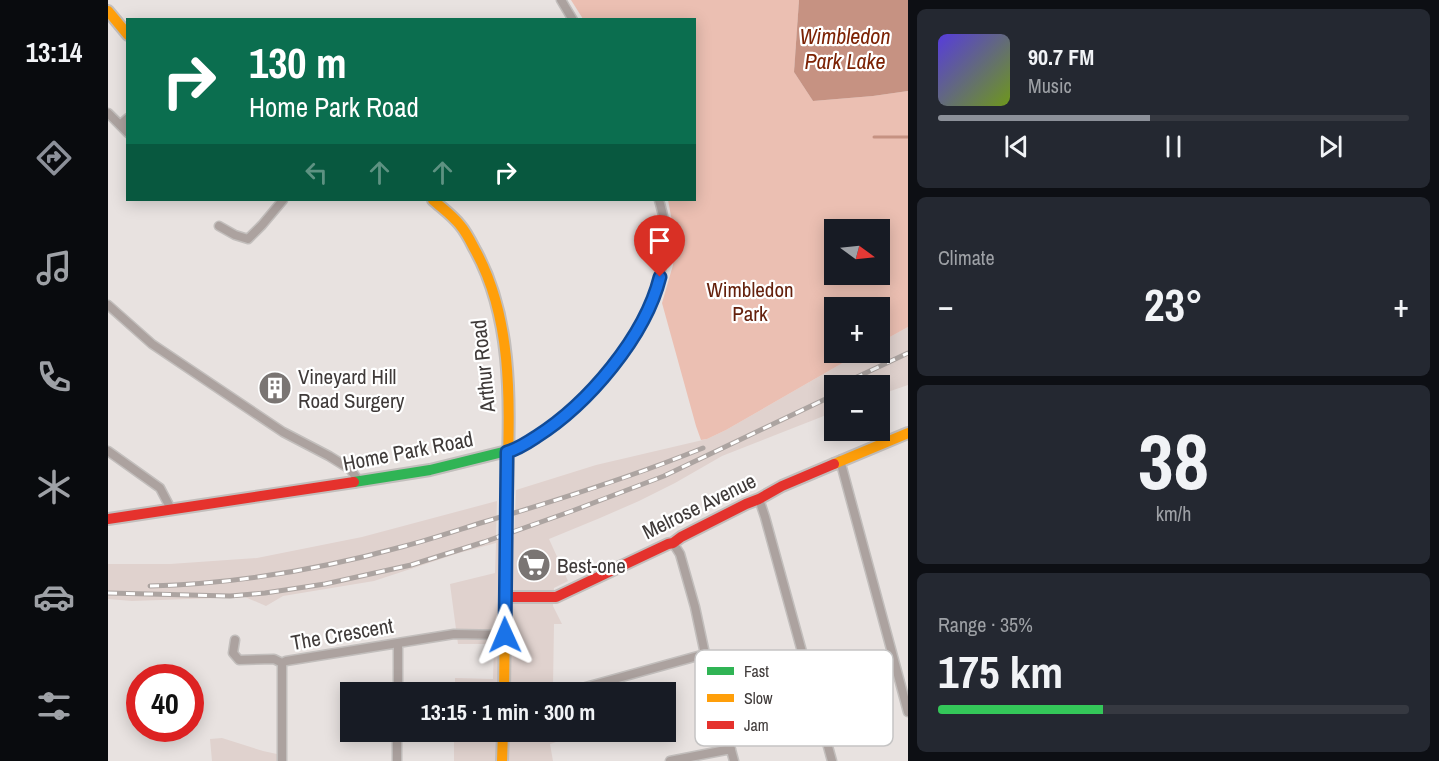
<!DOCTYPE html>
<meta charset="utf-8">
<style>
:root{--surface:#171b24;--page:#242831;--text:#f1f3f6;--muted:#9ea1a6;--line:#363941;--accent:#8c9099}
body{margin:0;font-family:"Archivo Narrow",sans-serif;background:var(--page);color:var(--text);height:100vh;display:flex;flex-direction:column;font-size:22px;white-space:nowrap}
*{box-sizing:border-box;margin:0}
p{font-size:20px;color:var(--muted)}
.icon{flex:none;width:33px;height:33px;fill:none;stroke:currentColor;stroke-width:2;stroke-linecap:round;stroke-linejoin:round}
.map{position:relative;flex:1;overflow:hidden}
.sheet{display:flex;flex-direction:column;gap:9px;padding:9px;background:#0d0f14;width:531px}
.sheet>*{flex:none}
.banner{position:absolute;left:18px;top:18px;width:570px;height:183px;border-radius:0px;box-shadow:0 3px 15px #0003;background:#0b6e4f;color:#fff;overflow:hidden}
.needle{width:39px;rotate:105deg}
.tools{position:absolute;left:716px;top:219px;display:grid;gap:12px}
.tools a{display:grid;place-items:center;width:66px;height:66px;border-radius:0px;background:var(--surface);box-shadow:0 3px 15px #0003;font-size:30px}
.speed{position:absolute;left:18px;top:664px;display:flex;gap:12px;font-size:30px;font-weight:700;text-align:center}
.speed>*{display:grid;place-content:center;width:78px;height:78px;border-radius:50%;background:var(--surface);box-shadow:0 3px 15px #0003;line-height:1}
.speed .limit{border:9px solid #d22;background:#fff;color:#111}
.pin{position:absolute;display:grid;place-items:center;width:51px;height:51px;color:#fff;margin:-62px -26px;border-radius:50% 50% 50% 0;rotate:-45deg;box-shadow:0 0 6px #0007}
.pin .icon{rotate:45deg}
.me{position:absolute;width:66px;margin:-33px;rotate:359deg;stroke-linejoin:round;filter:drop-shadow(0 0 4px #0008)}
.turn{display:flex;align-items:center;gap:21px;height:126px;padding:0 24px;font-size:27px}
.turn .icon{width:78px;height:78px;stroke-width:2.5}
.turn b{display:block;font-size:42px;line-height:51px}
.lanes{display:flex;align-items:center;height:57px;padding:0 24px;background:#0003;justify-content:center;gap:30px;direction:ltr}
.lanes .off{opacity:.35}
.big{font-size:45px;font-weight:700;line-height:1.1}
.sheet .card{flex:1;display:flex;flex-direction:column;justify-content:center;gap:9px;min-width:0;padding:0 21px;border-radius:9px;background:var(--page)}
.sheet .dial{align-items:center;gap:0}
.dial b{font-size:78px;line-height:1}
.song{display:flex;align-items:center;gap:18px}
.cover{width:72px;height:72px;border-radius:9px;background:linear-gradient(135deg,hsl(250 70% 55%),hsl(80 70% 35%))}
.played{height:6px;border-radius:3px;background:linear-gradient(90deg,var(--accent) 45%,var(--line) 45%)}
.keys{display:flex;justify-content:space-around;direction:ltr}
.heat{display:flex;justify-content:space-between;align-items:center;font-size:33px;direction:ltr}
.charge{height:9px;border-radius:4px;background:linear-gradient(90deg,#34c759 35%,var(--line) 0)}
.trip{position:absolute;left:232px;top:682px;width:336px;height:60px;border-radius:0px;background:var(--surface);box-shadow:0 3px 15px #0003;font-weight:700;line-height:60px;text-align:center}
main{display:flex;flex:1;min-height:0}
.dock{display:flex;flex-direction:column;width:108px;justify-content:space-around;align-items:center;background:#090b0e;color:var(--muted)}
.dock .icon{width:42px;height:42px}
.dock .on{color:var(--accent)}
.dock b{font-size:27px;color:var(--text)}
.map>svg:first-child{display:block}
.built{fill:#e0d2ce}
.green{fill:#ebbfb2;fill-rule:evenodd}
.water{fill:#c69282}
.lines{fill:none;stroke-linecap:round;stroke-linejoin:round}
.stream{stroke:#c69282;stroke-width:3}
.street-casing{stroke:#c2bebc;stroke-width:11}
.fast-casing{stroke:#c2bebc;stroke-width:14}
.slow-casing{stroke:#c2bebc;stroke-width:14}
.jam-casing{stroke:#c2bebc;stroke-width:14}
.street{stroke:#aca29f;stroke-width:8}
.fast{stroke:#30b455;stroke-width:10}
.slow{stroke:#ff9f0a;stroke-width:10}
.jam{stroke:#e5322d;stroke-width:10}
.rail-casing{stroke:#aca4a1;stroke-width:5}
.rail{stroke:#fff;stroke-width:3;stroke-dasharray:9;stroke-linecap:butt}
.fast-bridge-casing{stroke:#c2bebc;stroke-width:14;stroke-linecap:butt}
.fast-bridge{stroke:#30b455;stroke-width:10}
.route-casing{stroke:#114b97;stroke-width:15}
.route{stroke:#1a73e8;stroke-width:10}
.labels{text-anchor:middle;dominant-baseline:central;stroke-width:4.5;stroke-linejoin:round;paint-order:stroke}
.park-label{font-size:21px;fill:#65210d;stroke:#fff}
.street-label{font-size:21px;fill:#3f3a39;stroke:#fff}
.poi-label{font-size:21px;fill:#3f3a39;stroke:#fff;text-anchor:start}
.water-label{font-size:22px;font-style:italic;fill:#7c2204;stroke:#fff}
.key{fill:#fff;stroke:#c5c4c4;stroke-width:1.5}
.key-label{font-size:16px;fill:#3f3a39}
</style>
<main>
<nav class="dock">
<b>13:14</b>
<svg class="icon on" aria-label="directions" viewBox="0 0 24 24"><path d="M12 3l9 9-9 9-9-9zM9 14v-3h6M13 9l2 2-2 2"/></svg>
<svg class="icon" aria-label="music" viewBox="0 0 24 24"><path d="M9 18V5l10-2v13"/><circle cx="6" cy="18" r="3"/><circle cx="16" cy="16" r="3"/></svg>
<svg class="icon" aria-label="phone" viewBox="0 0 24 24"><path d="M5 4h4l2 5-3 2q2 4 5 5l2-3 5 2v4C11 20 4 13 5 4z"/></svg>
<svg class="icon" aria-label="climate" viewBox="0 0 24 24"><path d="M12 3v18M4 7l16 10M4 17L20 7"/></svg>
<svg class="icon" aria-label="car" viewBox="0 0 24 24"><path d="M5 17H2v-5l4-1 3-4h7l3 4 3 1v5h-3M9 17h6M6 11h13"/><circle cx="7" cy="17" r="2"/><circle cx="17" cy="17" r="2"/></svg>
<svg class="icon" aria-label="filters" viewBox="0 0 24 24"><path d="M4 7h16M4 17h16"/><circle cx="9" cy="7" r="2"/><circle cx="15" cy="17" r="2"/></svg>
</nav>
<div class="map">
<svg width="800" height="761" viewBox="0 0 800 761">
<rect width="100%" height="100%" fill="#e8e2e0"/>
<path class="built" d="M800 327V385L771 395V386H726V412L614 456 567 483 531 501 492 518 441 539 460 581 446 588 445 606 454 624H446L445 686 442 693H347V678L385 679 386 644H350L342 584 387 573 388 543 351 553 266 581 175 596 158 606 137 597 24 601 0 599V564H62L149 558 254 537 389 501 388 539 406 537 408 490 488 465 599 439 618 430 752 353 771 352V343Z
M346 732H445L448 742 442 744 445 761H346Z
M114 738 155 751 169 754V761H104L102 739Z"/>
<path class="green" d="M463 0H691L686 72 705 101 765 96 800 91V327L771 343V308H726V352L752 353 618 430 599 439 593 440 588 426 554 303 565 265 566 247V232L560 200H586V20L475 19ZM726 230H771V274H726Z"/>
<path class="water" d="M691 0H800V91L765 96 705 101 686 72Z"/>
<g class="lines">
<path class="stream" d="M766 137H800"/>
<g class="street-casing">
<path id="street" d="M453 0 465 20
M0 113 20 133
M12 125 20 118
M111 226 127 235 140 239 154 225 175 200
M0 305 44 344 175 432 221 456 242 469 251 481
M0 451 52 488 63 509
M399 451C424 445 449 423 467 405 515 360 556 304 557 236 558 223 554 211 551 200
M732 460 800 712
M651 499 657 517 724 761
M565 543 572 554 587 607 597 654 626 761
M127 640 125 653 131 660 166 659 174 663
M290 693V643
M456 693 597 654
M174 761V663L178 661 346 634 397 635
M289 761V732
M562 761 623 749"/>
</g>
<g class="fast-casing">
<path id="fast" d="M246 482 322 470 399 451"/>
</g>
<g class="slow-casing">
<path id="slow" d="M0 11 20 35
M325 200C334 208 344 215 352 225 358 232 362 240 366 248 408 322 401 414 399 496
M726 464 800 433
M396 693 398 538
M394 761 395 732"/>
</g>
<g class="jam-casing">
<path id="jam" d="M0 519 246 482
M397 597H448L560 544 565 543 573 537 638 504 651 499 674 486 726 464"/>
</g>
<use href="#street" class="street"/>
<use href="#fast" class="fast"/>
<use href="#slow" class="slow"/>
<use href="#jam" class="jam"/>
<g class="rail-casing">
<path id="rail" d="M730 386 800 353
M42 586C128 584 214 569 297 546 324 539 350 530 376 522 450 500 524 477 595 448
M0 593 122 596 157 593 217 584 303 565 376 542 464 511 556 476 726 395"/>
</g>
<use href="#rail" class="rail"/>
<g class="fast-bridge-casing">
<path id="fast-bridge" d="M398 538 399 496"/>
</g>
<use href="#fast-bridge" class="fast-bridge"/>
</g>
<g class="lines">
<g class="route-casing">
<path id="route" d="M397 635 399 452C410 449 419 443 428 437 480 404 537 337 552 277"/>
</g>
<use href="#route" class="route"/>
</g>
<defs>
<g id="building-disc" transform="scale(1.725)"><circle r="9.5" fill="#7a7573" stroke="#fff"/><path d="M-4-6H4V6H1V3H-1V6H-4ZM-2.5-4.3h1.7v1.8h-1.7ZM.8-4.3h1.7v1.8H.8ZM-2.5-1h1.7V.8h-1.7ZM.8-1h1.7V.8H.8Z" fill="#fff"/></g>
<g id="supermarket-disc" transform="scale(1.725)"><circle r="9.5" fill="#7a7573" stroke="#fff"/><path d="M-6-5.5h2.5l.6 2H6L4.5 2H-2.5L-4.4-4H-6ZM-1.5 3.2a1.3 1.3 0 1 0 .1 0ZM3 3.2a1.3 1.3 0 1 0 .1 0Z" fill="#fff"/></g>
</defs>
<g fill-rule="evenodd">
<use href="#building-disc" x="167" y="388"/>
<use href="#supermarket-disc" x="426" y="565"/>
</g>
<g class="labels">
<g class="park-label">
<text x="642" y="289">Wimbledon<tspan x="642" dy="24">Park</tspan></text>
</g>
<g class="street-label">
<text transform="translate(375 366) rotate(-96)">Arthur Road</text>
<text transform="translate(300 451) rotate(-11)">Home Park Road</text>
<text transform="translate(591 506) rotate(-26)">Melrose Avenue</text>
<text transform="translate(234 634) rotate(-10)">The Crescent</text>
</g>
<g class="poi-label">
<text x="190" y="376">Vineyard Hill<tspan x="190" dy="24">Road Surgery</tspan></text>
<text x="449" y="565">Best-one</text>
</g>
<g class="water-label">
<text x="737" y="36">Wimbledon<tspan x="737" dy="25">Park Lake</tspan></text>
</g>
</g>
<rect x="587" y="650" width="198" height="96" rx="9" class="key"/>
<rect x="599" y="667" width="27" height="8" fill="#30b455"/>
<rect x="599" y="694" width="27" height="8" fill="#ff9f0a"/>
<rect x="599" y="721" width="27" height="8" fill="#e5322d"/>
<g class="key-label">
<text x="636" y="677">Fast</text>
<text x="636" y="704">Slow</text>
<text x="636" y="731">Jam</text>
</g>
</svg>
<div class="tools">
<a><svg class="needle" viewBox="-14 -14 28 28"><path d="M0-13l5 13h-10z" fill="#e53935"/><path d="M0 13l5-13h-10z" fill="#9ea1a6"/></svg></a>
<a>+</a>
<a>−</a>
</div>
<div class="speed"><div class="limit">40</div></div>
<div class="pin" style="left:552px;top:277px;background:#d93025"><svg class="icon" aria-label="arrive" viewBox="0 0 24 24"><path d="M6 21V4h12l-3 4 3 4H6"/></svg></div>
<svg class="me" style="left:397px;top:635px" viewBox="-20 -20 40 40"><path d="M0-17L14 15 0 8-14 15z" fill="#1a73e8" stroke="#fff" stroke-width="4"/></svg>
<div class="trip">13:15 · 1 min · 300 m</div>
<div class="banner">
<div class="turn"><svg class="icon" aria-label="right" viewBox="0 0 24 24"><path d="M7 20v-9h11M14 6l5 5-5 5"/></svg><div><b>130 m</b>Home Park Road</div></div>
<div class="lanes"><svg class="icon off" aria-label="left" viewBox="0 0 24 24"><path d="M17 20v-9H6M10 6l-5 5 5 5"/></svg><svg class="icon off" aria-label="ahead" viewBox="0 0 24 24"><path d="M12 20V5M6 11l6-6 6 6"/></svg><svg class="icon off" aria-label="ahead" viewBox="0 0 24 24"><path d="M12 20V5M6 11l6-6 6 6"/></svg><svg class="icon" aria-label="right" viewBox="0 0 24 24"><path d="M7 20v-9h11M14 6l5 5-5 5"/></svg></div>
</div>
</div>
<section class="sheet">
<div class="card">
<div class="song"><i class="cover"></i><div><b>90.7 FM</b><p>Music</p></div></div>
<div class="played"></div>
<div class="keys"><svg class="icon" aria-label="previous" viewBox="0 0 24 24"><path d="M18 5L8 12l10 7zM5 5v14"/></svg><svg class="icon" aria-label="pause" viewBox="0 0 24 24"><path d="M8 5v14M16 5v14"/></svg><svg class="icon" aria-label="next" viewBox="0 0 24 24"><path d="M6 5l10 7-10 7zM19 5v14"/></svg></div>
</div>
<div class="card"><p>Climate</p>
<div class="heat"><a>−</a><b class="big">23°</b><a>+</a></div>
</div>
<div class="card dial"><b>38</b><p>km/h</p></div>
<div class="card"><p>Range · 35%</p><b class="big">175 km</b><div class="charge"></div></div>
</section>
</main>
